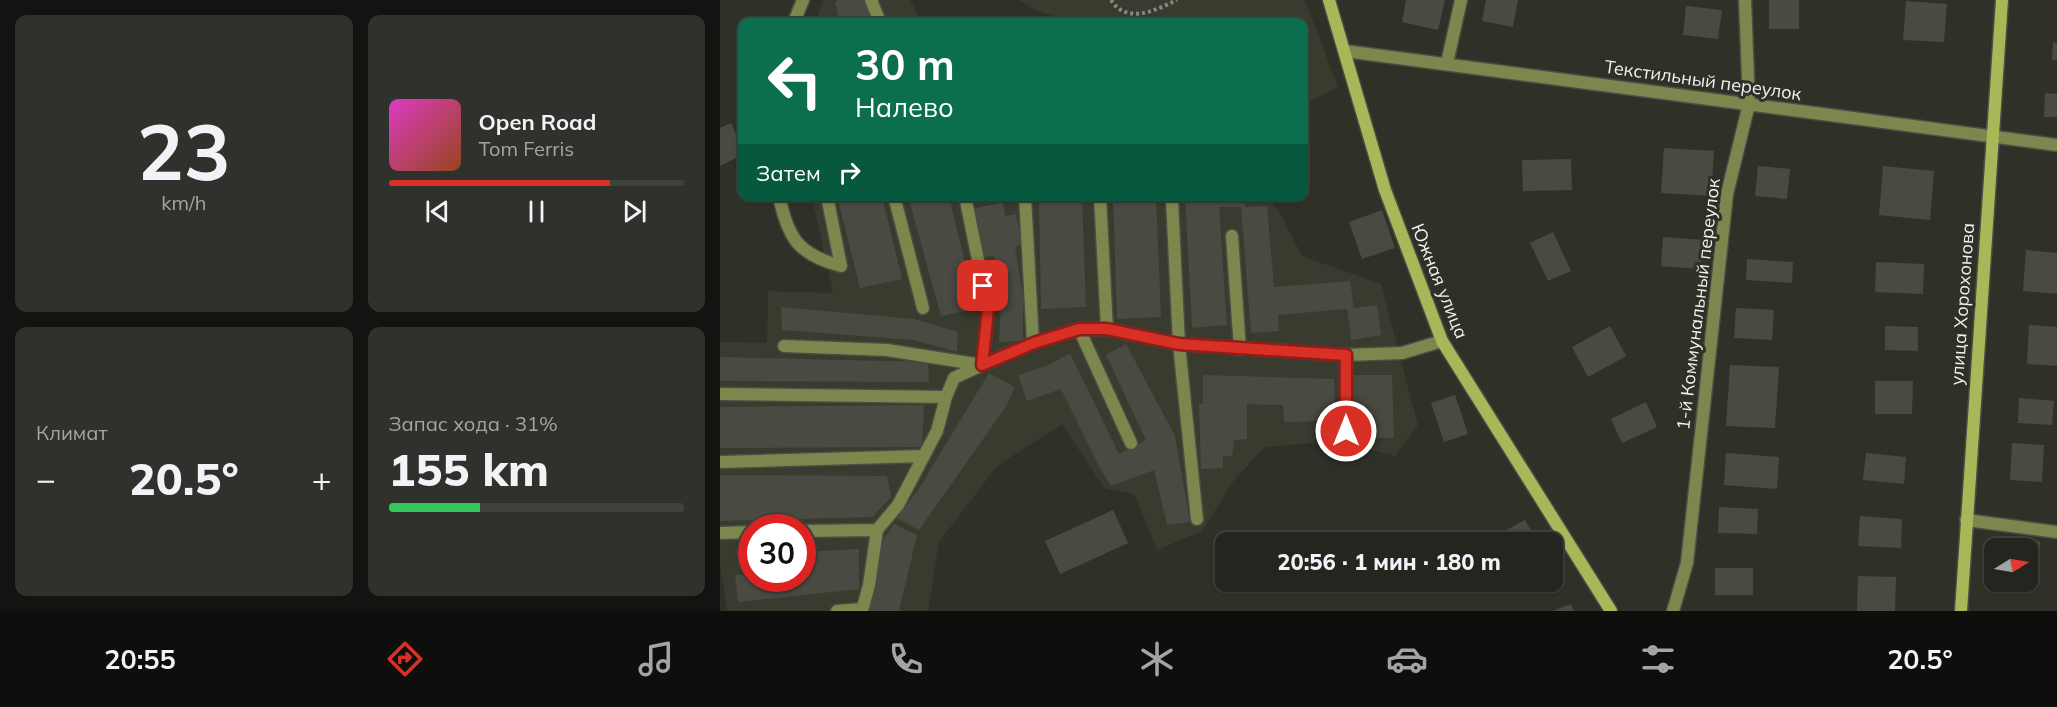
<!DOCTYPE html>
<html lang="ru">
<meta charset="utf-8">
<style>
:root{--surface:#23251f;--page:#2f312c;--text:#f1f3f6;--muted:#a3a5a4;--line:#40423d;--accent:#d93025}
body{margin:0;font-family:Mulish,sans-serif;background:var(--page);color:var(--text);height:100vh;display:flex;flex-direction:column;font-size:22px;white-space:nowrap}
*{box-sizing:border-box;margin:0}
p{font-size:20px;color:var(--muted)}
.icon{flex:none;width:33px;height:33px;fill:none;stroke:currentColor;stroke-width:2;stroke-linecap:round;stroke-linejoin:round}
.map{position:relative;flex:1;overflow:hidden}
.side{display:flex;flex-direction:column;gap:15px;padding:15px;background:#131411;width:720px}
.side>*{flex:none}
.top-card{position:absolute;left:18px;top:18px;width:570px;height:183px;border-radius:12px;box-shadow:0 2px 4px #0004,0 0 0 2px var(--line);background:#0b6e4f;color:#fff;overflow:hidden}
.needle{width:39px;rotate:79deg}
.buttons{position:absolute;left:1264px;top:538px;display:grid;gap:12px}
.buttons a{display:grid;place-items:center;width:54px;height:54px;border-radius:12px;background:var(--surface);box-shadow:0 2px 4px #0004,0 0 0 2px var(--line);font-size:30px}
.speed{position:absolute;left:18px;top:514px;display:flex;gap:12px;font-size:30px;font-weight:700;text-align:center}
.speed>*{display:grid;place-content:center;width:78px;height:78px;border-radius:50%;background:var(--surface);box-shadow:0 2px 4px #0004,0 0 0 2px var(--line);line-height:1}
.speed .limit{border:9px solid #d22;background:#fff;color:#111}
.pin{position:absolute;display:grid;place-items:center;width:51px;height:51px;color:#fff;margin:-26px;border-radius:12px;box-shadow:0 3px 9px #0006}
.me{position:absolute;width:66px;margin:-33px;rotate:0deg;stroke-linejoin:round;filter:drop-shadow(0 0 4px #0008)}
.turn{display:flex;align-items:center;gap:21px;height:126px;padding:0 18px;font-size:27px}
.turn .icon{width:78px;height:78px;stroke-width:2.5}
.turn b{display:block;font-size:42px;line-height:51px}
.then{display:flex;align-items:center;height:57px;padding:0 18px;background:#0003;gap:12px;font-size:22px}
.big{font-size:45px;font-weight:800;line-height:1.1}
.side .tile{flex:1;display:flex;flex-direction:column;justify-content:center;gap:9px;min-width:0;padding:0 21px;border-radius:12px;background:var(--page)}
.side .dial{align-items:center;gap:0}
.dial b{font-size:78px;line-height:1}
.song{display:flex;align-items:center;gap:18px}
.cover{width:72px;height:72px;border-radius:9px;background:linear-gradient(135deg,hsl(310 70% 55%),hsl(20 70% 35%))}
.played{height:6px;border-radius:3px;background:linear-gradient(90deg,var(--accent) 75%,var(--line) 75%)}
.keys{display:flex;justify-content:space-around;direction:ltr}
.heat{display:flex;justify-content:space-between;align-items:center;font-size:33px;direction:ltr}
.charge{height:9px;border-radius:4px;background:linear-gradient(90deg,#34c759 31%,var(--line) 0)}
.side .tiles{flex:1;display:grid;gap:15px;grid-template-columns:repeat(2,1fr)}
.trip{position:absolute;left:495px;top:532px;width:348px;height:60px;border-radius:12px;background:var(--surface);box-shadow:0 2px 4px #0004,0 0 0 2px var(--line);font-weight:800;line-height:60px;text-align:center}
.dock{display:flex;height:96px;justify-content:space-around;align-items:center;background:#0e0f0c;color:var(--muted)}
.dock .icon{width:42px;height:42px}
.dock .current{color:var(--accent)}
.dock b{font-size:27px;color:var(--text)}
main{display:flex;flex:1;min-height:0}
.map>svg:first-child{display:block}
.built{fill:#383b2d;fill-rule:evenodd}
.building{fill:#494b42}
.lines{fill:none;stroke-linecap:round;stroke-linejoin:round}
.street-casing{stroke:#4a4c45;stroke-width:15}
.secondary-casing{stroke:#4a4c45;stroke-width:15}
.path{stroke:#878881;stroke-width:4;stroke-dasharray:3 3;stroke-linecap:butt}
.street{stroke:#7b874c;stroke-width:12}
.secondary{stroke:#a6b857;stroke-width:12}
.route-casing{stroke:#8d1f18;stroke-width:15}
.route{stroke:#d93025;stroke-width:10}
.labels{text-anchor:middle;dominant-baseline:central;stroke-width:6;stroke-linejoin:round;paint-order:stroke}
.street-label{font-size:18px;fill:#f2f3ee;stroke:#2f3129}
</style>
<main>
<section class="side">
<div class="tiles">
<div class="tile dial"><b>23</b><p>km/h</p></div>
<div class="tile">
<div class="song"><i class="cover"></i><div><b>Open Road</b><p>Tom Ferris</p></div></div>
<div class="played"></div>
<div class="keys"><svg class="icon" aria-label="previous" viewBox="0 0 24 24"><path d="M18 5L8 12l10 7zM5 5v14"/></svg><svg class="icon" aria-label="pause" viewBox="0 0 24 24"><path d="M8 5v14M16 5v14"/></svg><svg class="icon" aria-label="next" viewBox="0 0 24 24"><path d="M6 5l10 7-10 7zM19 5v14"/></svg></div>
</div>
<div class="tile"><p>Климат</p>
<div class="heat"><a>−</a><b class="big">20.5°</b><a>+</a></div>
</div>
<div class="tile"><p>Запас хода · 31%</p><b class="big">155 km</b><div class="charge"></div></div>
</div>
</section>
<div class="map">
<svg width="1337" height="611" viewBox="0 0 1337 611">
<rect width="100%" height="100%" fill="#2f3129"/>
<path class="built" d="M103 0H190L202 22H96Z
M299 0H585L618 87 584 105V22H350L313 9Z
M92 197H548L560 213 582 256 661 284 698 425 675 456 618 441 544 447 513 482 482 531 437 550 415 495 384 488 342 424 277 466 219 542 208 611H7L0 564V342L47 343 48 291 113 293ZM32 528H82V579H32Z"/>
<path class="building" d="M119 0H147L155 22H119L115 2Z
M686 0H725L718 30 682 22Z
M766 0H798L793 27 762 21Z
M1049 0H1079V29H1049Z
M1186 1 1227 4 1224 42 1183 40Z
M966 6 1002 10 998 39 963 35Z
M1333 42 1337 43V60H1332Z
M1325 93 1337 94V117H1324Z
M11 123 22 147V155L0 166V128Z
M944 148 994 151 991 196 941 193Z
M851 159 852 190 803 191 802 160Z
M1038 166 1070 169 1067 199 1035 196Z
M1163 166 1214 171 1210 220 1159 215Z
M117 196H162L182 279 140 288Z
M188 196H229L256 309 221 316Z
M319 196H362L366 307 321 309Z
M393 196H436L441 317 397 319Z
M465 196H524L525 207 547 206 554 287 630 281 634 308 657 305 661 335 631 340 627 309 558 315 559 331 531 333 521 207H499L507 325 472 328Z
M283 202 285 216 296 214 302 244 295 247 303 297V341L279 342 281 300 274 256 265 257 253 209Z
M662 210 675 248 642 259 629 222Z
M833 232 851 271 828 281 810 243Z
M943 237 983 240 981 269 941 266Z
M1306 250 1337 253V294L1303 291Z
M1027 259 1073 262 1072 283 1026 280Z
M1156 262 1204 264 1203 294 1155 292Z
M61 307 194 319 238 332 237 352 193 340 62 330Z
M1016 308 1054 310 1052 340 1014 338Z
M1309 325 1337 327V366L1307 364Z
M890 326 906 356 868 377 852 347Z
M1165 326 1198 327V351L1165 350Z
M406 344 455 436 470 522 447 525 434 470 391 486 378 464 341 389 307 401 298 375 331 364 350 353 399 454 426 440 386 355Z
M0 357 208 362 209 382 0 381Z
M1010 365 1059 367 1055 428 1006 426Z
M269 373 295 387 287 405 199 530 177 518 198 490Z
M483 375 614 379 616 421 564 422 563 405 527 404V439L514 440 512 456H503V468L481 469 479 404H483Z
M632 375H672L674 438H632Z
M1155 381H1193L1192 414H1155Z
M735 395 748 434 724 442 711 403Z
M1299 398 1334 401 1332 425 1298 423Z
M926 402 937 427 902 443 891 419Z
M204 405 202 447 0 448V407Z
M1292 443 1324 445 1322 482 1290 480Z
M1006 453 1059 457 1057 489 1004 485Z
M1146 453 1186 457 1184 484 1143 480Z
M0 475 167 476 171 497 152 517 0 521Z
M999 507 1038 509 1037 534 998 533Z
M393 510 408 543 340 574 325 541Z
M1140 516 1182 519 1181 548 1138 546Z
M805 520 818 543H771L770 539Z
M174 524 197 535 179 611H148L163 540Z
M1289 540 1320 541V571H1308V549H1289Z
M139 549V589L18 602 15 575 32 573V579H82V552Z
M995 568H1033V595H995Z
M1138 576 1176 577 1175 611H1137Z
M851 604 854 611H832Z"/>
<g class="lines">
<g class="street-casing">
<path id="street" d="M151 0 160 22
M74 22 83 0
M625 51 1337 145
M727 63 741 0
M59 196C68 239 79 255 121 266L107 196
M174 196 203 308
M305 196 313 343
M380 196 387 329
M452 200 459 344 477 519
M512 236 520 349
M359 329 411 443
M64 346 167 350 262 365 268 309 245 196
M0 394 226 397
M626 431V355
M0 462 204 456
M1246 520 1337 532
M82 531 157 530
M0 533 32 532
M117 611 142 609
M142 611 149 585 157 530 178 505 217 431 226 397 234 378 262 365 313 343 359 329H387L459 344 626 355 682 353 722 341
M953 611 967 563 1007 194 1029 104 1025 0"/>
</g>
<g class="secondary-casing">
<path id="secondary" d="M609 0 665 190 722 341 891 611
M1241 611 1282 0"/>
</g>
<path class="path" d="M391 0C407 25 436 10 457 0"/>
<use href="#street" class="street"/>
<use href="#secondary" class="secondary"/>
</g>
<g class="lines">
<g class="route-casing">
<path id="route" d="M263 286 268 309 262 365 314 343 359 329H387L459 344 626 355V431"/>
</g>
<use href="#route" class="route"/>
</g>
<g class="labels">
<g class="street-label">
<text transform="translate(983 80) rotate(8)">Текстильный переулок</text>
<text transform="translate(720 281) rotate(68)">Южная улица</text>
<text transform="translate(978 304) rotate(-83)">1-й Коммунальный переулок</text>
<text transform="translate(1242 304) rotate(-86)">улица Хорохонова</text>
</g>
</g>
</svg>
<div class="buttons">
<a><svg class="needle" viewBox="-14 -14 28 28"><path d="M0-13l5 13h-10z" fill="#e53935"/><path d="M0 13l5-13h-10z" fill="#a3a5a4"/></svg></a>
</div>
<div class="speed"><div class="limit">30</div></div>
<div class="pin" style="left:263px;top:286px;background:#d93025"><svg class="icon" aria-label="arrive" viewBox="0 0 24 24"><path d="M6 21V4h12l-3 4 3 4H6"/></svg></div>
<svg class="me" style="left:626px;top:431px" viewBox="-20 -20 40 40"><circle r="17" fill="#d93025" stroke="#fff" stroke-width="3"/><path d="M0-11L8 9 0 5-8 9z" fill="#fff"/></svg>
<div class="trip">20:56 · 1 мин · 180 m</div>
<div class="top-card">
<div class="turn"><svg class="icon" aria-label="left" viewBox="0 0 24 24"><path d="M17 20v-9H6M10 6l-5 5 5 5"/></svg><div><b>30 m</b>Налево</div></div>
<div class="then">Затем<svg class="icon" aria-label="right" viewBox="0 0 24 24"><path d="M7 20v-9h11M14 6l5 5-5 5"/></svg></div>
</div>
</div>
</main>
<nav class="dock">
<b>20:55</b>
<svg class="icon current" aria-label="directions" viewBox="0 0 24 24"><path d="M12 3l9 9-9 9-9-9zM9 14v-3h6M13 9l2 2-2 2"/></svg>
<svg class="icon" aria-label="music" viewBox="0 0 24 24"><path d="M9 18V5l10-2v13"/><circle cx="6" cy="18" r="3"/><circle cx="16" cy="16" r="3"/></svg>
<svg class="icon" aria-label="phone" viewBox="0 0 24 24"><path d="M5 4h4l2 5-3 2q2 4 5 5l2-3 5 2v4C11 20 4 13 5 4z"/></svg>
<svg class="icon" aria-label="climate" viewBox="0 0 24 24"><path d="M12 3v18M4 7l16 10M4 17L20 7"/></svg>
<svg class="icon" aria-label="car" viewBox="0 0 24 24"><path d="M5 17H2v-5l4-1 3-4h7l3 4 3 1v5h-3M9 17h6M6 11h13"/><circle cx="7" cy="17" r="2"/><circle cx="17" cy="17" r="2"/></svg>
<svg class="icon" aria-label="filters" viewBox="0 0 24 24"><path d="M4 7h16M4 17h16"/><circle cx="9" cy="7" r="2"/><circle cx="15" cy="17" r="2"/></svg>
<b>20.5°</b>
</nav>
